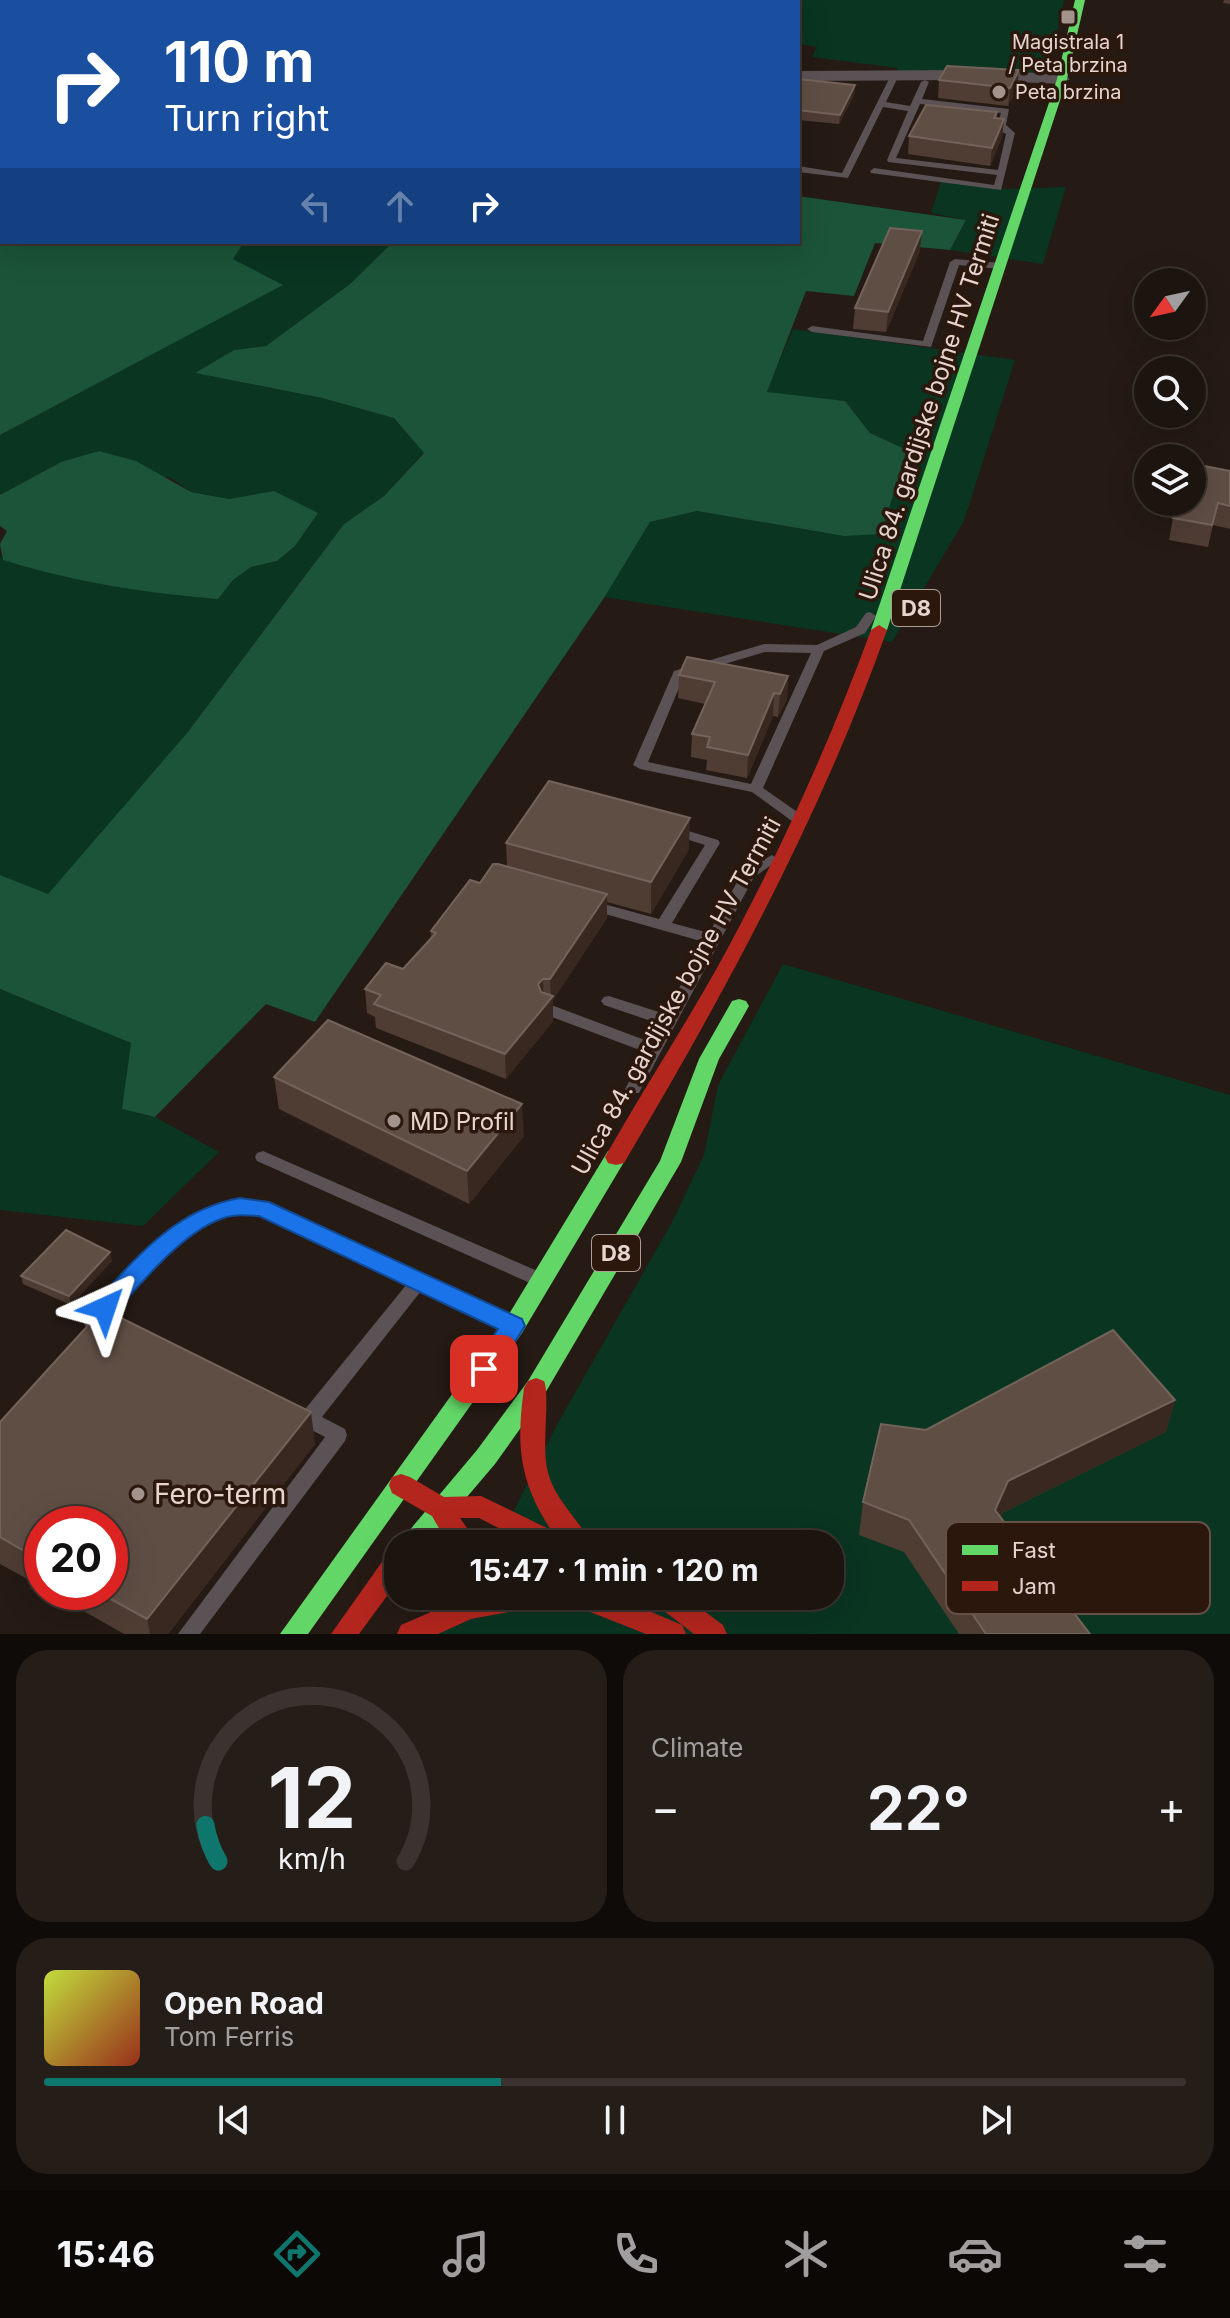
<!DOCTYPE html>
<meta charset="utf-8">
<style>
:root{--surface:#1c140f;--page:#251d18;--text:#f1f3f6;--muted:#a09e9e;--line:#3a332f;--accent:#0f766e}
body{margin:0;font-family:Inter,sans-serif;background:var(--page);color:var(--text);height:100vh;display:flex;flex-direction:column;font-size:30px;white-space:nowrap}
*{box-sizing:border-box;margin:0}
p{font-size:26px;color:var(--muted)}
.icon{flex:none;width:44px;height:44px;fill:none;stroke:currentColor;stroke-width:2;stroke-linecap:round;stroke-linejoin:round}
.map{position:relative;height:1634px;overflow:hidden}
.side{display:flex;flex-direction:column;gap:16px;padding:16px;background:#0f0b08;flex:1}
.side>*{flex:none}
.guide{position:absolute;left:0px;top:0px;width:800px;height:244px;box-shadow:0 8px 32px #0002,0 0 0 2px var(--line);background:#1a4fa0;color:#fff;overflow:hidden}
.needle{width:52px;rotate:237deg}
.tools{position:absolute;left:1134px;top:268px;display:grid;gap:16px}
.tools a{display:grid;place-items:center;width:72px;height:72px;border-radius:50%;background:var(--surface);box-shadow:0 8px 32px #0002,0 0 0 2px var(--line);font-size:40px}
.speed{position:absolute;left:24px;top:1506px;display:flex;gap:16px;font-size:40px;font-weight:700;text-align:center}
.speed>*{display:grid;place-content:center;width:104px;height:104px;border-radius:50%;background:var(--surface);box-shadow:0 8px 32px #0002,0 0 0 2px var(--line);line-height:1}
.speed .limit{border:12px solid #d22;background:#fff;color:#111}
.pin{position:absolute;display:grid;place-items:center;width:68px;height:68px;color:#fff;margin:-34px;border-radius:16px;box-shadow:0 4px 12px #0006}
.me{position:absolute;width:88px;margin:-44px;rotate:42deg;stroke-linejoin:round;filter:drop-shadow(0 0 6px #0008)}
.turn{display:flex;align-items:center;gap:28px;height:168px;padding:0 32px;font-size:36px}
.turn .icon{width:104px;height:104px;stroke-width:2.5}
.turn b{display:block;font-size:56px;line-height:68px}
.lanes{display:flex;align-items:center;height:76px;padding:0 32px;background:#0003;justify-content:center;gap:40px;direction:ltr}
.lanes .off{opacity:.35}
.big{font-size:60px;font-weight:700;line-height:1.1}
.side .tile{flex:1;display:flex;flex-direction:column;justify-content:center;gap:12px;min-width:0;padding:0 28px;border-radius:32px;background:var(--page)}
.side .dial{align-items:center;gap:0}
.dial svg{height:208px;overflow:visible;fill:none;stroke:var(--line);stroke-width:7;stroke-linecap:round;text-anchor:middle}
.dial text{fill:var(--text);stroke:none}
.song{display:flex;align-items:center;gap:24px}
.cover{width:96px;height:96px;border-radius:12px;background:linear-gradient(135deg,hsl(70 70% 55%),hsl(10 70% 35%))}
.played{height:8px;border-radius:4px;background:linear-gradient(90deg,var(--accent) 40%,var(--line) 40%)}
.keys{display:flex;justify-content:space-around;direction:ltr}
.heat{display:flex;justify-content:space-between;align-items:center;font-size:44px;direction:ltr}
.side .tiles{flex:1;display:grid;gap:16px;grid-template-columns:1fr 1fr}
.tile:last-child{grid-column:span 2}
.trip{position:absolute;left:384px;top:1530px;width:460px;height:80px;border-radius:32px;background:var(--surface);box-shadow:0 8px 32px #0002,0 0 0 2px var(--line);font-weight:700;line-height:80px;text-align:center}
.menu{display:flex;height:128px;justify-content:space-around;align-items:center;background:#0b0806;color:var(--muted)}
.menu .icon{width:56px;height:56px}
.menu .on{color:var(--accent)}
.menu b{font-size:36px;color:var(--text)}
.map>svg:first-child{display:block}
.green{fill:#093521}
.forest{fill:#1b5438}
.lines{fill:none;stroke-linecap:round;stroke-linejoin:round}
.lane{fill:#5b5255;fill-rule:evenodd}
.street{fill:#5b5255;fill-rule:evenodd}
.fast{fill:#63d668;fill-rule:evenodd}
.jam{fill:#b3261e;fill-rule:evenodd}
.wall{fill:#4f3d34}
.shaded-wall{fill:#382820}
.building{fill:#5f4e44;stroke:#74635a;stroke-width:2}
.route{fill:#1a73e8;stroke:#114b97;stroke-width:2}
.poi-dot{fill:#a2948d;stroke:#2c170d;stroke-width:3}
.labels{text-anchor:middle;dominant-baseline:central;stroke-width:7;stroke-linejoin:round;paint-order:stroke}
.far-poi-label{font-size:20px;fill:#e5d5ce;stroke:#2c170d}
.shield{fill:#2c170d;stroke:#ae9c94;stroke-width:2}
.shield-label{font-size:22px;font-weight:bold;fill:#e5d5ce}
.street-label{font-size:24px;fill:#e5d5ce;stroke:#2c170d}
.poi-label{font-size:24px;fill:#e5d5ce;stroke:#2c170d;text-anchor:start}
.near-poi-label{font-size:28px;fill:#e5d5ce;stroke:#2c170d;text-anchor:start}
.key{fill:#2c170d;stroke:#645047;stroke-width:2}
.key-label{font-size:22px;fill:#e5d5ce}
</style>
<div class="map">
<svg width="1230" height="1634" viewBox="0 0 1230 1634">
<rect width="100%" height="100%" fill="#251a14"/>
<path class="green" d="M358 0H1064L1052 54 1036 76 895 75 898 68 812 57 817 47 798 44V2Z
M941 182 1009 189 1066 187 1043 264 950 250 966 220 931 213Z
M244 242H393L350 284 266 346 234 350 196 373 322 398 394 418 424 452 384 496 344 524 187 733 48 895 0 875V555L3 560 185 596 218 598 233 580 251 567 277 561 295 546 317 514 274 491 229 499 191 492 171 478 61 462 0 495V435L282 285 232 259Z
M793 329 1015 360 964 521 892 642 604 597 650 522 696 511 844 536 906 450 870 433 845 401 766 393Z
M783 964 1230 1095V1634H426L456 1596H830V1544H497L558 1423 672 1222 704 1155 718 1085Z
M0 989 132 1043 122 1109 155 1117 219 1152 143 1226 0 1210Z"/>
<path class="forest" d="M0 96 2 242H244L233 259 283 285 0 435Z
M798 196 966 220 950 250 875 243 854 296 806 291 767 392 845 401 870 433 907 450 881 534 844 536 697 511 650 522 604 598 315 1022 266 1004 155 1117 122 1109 131 1043 0 989V875L48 894 187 733 344 524 384 496 424 453 394 418 322 398 195 373 234 350 266 346 350 284 393 242H798Z
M99 451 136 461 191 492 229 499 274 491 318 513 295 546 277 561 251 567 233 580 218 599C144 593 74 582 3 560L0 544 7 531 0 526V495L61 462Z"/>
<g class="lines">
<path class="lane" d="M895 73 899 75 886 102 910 106 921 82 925 80 929 82 922 99 1009 109 1006 125 1015 133 1001 190 871 173 870 171 874 168 994 185 997 175 888 162 887 160 908 111 883 107 848 178 798 172V166L842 173 891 75ZM920 104 1001 113 998 123 990 125 1006 134 998 170 896 158Z
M955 259 1001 263 1006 266 1001 269 959 265 931 347 812 332 807 329 812 326 923 341 950 262Z
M1144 457 1149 458 1148 464 1138 460Z
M870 612 876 616 865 633 824 651 763 788 806 818 808 821 806 824H796L752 792 640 769 633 765 674 671 764 644 817 645 856 627 866 613ZM765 652 811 653 751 784 648 762 684 676Z
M672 826 718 840 720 843 672 923 709 933 743 871 772 855 779 860 754 877 641 1089 639 1093H627L625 1089 645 1052 544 1014 541 1010 544 1006H554L650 1042 660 1024 604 1005 601 1001 604 997 609 996 665 1014 704 942 584 908 582 905 589 900 659 919 705 845 667 833 665 830 667 827Z
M263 1151 542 1273 545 1278 542 1283 536 1285 530 1283 257 1161 255 1157 257 1153Z
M229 1201 267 1203 512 1317 515 1322 512 1327 506 1329 500 1327 421 1291 322 1417 345 1429 347 1435 345 1441 200 1634H178L325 1437 302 1425 300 1419 302 1413 407 1284C371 1267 336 1251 301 1234 287 1228 271 1217 256 1214 194 1203 135 1286 98 1327L92 1329 86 1327 83 1322 86 1317C124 1274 168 1212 229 1201Z"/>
<path class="street" d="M966 70 1062 74 1070 79 1062 84 966 80 798 81V71Z"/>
<path class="fast" d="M1075 0H1085L1067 79 887 630 879 635 873 633 871 630 1057 79Z
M739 999 746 1001 749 1006 719 1059 681 1162 544 1395 495 1464 427 1544H398L477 1450 528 1381 660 1161 699 1059 732 1001Z
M616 1149 624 1151 627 1157 522 1333 308 1634H280L506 1319 608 1151Z"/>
<path class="jam" d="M879 625 887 630C820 818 726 991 624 1163L616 1165 608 1163 605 1157C641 1093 681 1032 717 968 777 859 828 747 871 630Z
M536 1378 544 1381C550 1393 542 1446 547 1468 553 1499 578 1517 591 1544H530L479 1518H460L478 1544H448L432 1516 392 1493 389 1485 392 1477 401 1474 410 1477 444 1497 481 1496 551 1530C519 1481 516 1445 524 1388L528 1381Z
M398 1549V1581L359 1634H331L389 1552Z
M468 1596H544L540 1604 531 1608 471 1619 438 1634H397L401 1625Z
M566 1596H614L682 1625 686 1634H646L570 1604Z
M651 1596H684L723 1625 727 1634H694L655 1604Z"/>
</g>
<path class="wall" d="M1224 0H1230V4L1223 3Z
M798 79 855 85 854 95 839 124 798 120Z
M939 80 1017 88 1008 106 938 98Z
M997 112V118L1004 119 1002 137 990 166 908 154 909 136Z
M920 251 886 332 853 329 855 308Z
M1230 471V529L1213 525 1208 547 1169 540 1173 518Z
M679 675 788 676 787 699 778 717 773 716 747 778 706 770 707 760 691 757 692 734 705 704 678 698Z
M506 843 689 849 651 914 607 902V918L553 1000V1021L506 1079 376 1028 375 1017 367 1013 365 989 403 969 431 938V931L507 866Z
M274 1077 524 1136 469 1204 279 1109Z
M112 1261 71 1305 23 1284 21 1276Z
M1175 1400 1166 1432 1002 1513 1001 1517 1090 1634H959L904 1552 859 1535 863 1502 926 1430Z
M0 1422 315 1444 168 1634H124L50 1592H110L42 1524V1587L0 1564Z"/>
<path class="shaded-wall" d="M1019 70 1017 88 1008 106 1010 88Z
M855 85 854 95 839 124 840 115Z
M1004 119 1002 137 990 166 992 148Z
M922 231 920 251 886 332 888 312Z
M788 676 787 699 778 717 780 694Z
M774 693 773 716 747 778 748 755Z
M690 818 689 849 651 914V882Z
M607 894V918L553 1000V1021L506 1079 505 1054 551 999 550 979Z
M543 979 544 1003 538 984Z
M522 1104 524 1136 469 1204 467 1171Z
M110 1252 112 1261 71 1305 69 1296Z
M1175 1400 1166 1432 1002 1513 989 1542 995 1510 1008 1481Z
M311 1412 315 1444 168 1634H150L147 1619Z"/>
<path class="building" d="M947 66 1019 70 1010 88 939 80Z
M798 79 855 85 840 115 798 110Z
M926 105 997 112 994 118 1004 119 992 148 909 136Z
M890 228 922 231 888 312 855 308Z
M1194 464 1230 471V506L1218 503 1212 525 1173 518 1179 502H1192V475Z
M687 657 788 676 780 694 774 693 748 755 707 747 710 737 692 734 715 682 679 675Z
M549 781 690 818 651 882 506 843Z
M493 864H498L607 894 550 979H543L538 984 541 992 553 996 505 1054 374 1004 381 995 365 989 386 963 403 969 436 933 431 931 470 880 480 883Z
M328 1020 522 1104 467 1171 274 1077Z
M66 1230 110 1252 69 1296 21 1276Z
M103 1309 311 1412 147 1619 98 1592H110V1524H42V1561L0 1537V1422Z
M1113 1330 1175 1400 1008 1481 995 1510 1090 1634H986L909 1520 863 1502 881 1424 926 1430Z"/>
<path class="route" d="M240 1198 269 1202 522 1319 525 1326 493 1376 484 1379 476 1376 472 1369 498 1329 259 1216C246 1215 233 1214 221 1219 183 1232 139 1285 113 1315L105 1317 97 1315 93 1308 97 1301C138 1255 177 1209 240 1198Z"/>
<g class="poi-dot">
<rect x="1060" y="9" width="16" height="16" rx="4"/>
<circle cx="999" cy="92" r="8"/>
<circle cx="394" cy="1121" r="8"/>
<circle cx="138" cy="1494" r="8"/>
</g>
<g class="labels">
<g class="far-poi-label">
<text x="1068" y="42">Magistrala 1<tspan x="1068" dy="23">/ Peta brzina</tspan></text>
<text x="1015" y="92" text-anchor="start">Peta brzina</text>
</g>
<g class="shield">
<rect x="892" y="590" width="48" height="36" rx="6"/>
<rect x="592" y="1235" width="48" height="36" rx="6"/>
</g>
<g class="shield-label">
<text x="916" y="608">D8</text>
<text x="616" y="1253">D8</text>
</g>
<g class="street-label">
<text transform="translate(929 407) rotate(-72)">Ulica 84. gardijske bojne HV Termiti</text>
<text transform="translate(676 996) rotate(-61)">Ulica 84. gardijske bojne HV Termiti</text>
</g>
<g class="poi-label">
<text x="410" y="1121">MD Profil</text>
</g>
<g class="near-poi-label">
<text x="154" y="1494">Fero-term</text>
</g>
</g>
<rect x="946" y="1522" width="264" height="92" rx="12" class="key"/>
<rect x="962" y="1545" width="36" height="10" fill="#63d668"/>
<rect x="962" y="1581" width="36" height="10" fill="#b3261e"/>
<g class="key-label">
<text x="1012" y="1558">Fast</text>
<text x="1012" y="1594">Jam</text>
</g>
</svg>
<div class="tools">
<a><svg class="needle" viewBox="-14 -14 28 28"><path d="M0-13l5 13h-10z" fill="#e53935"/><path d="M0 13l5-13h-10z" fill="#a09e9e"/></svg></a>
<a><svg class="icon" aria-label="search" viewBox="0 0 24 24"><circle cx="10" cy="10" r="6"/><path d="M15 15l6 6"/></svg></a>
<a><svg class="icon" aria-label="layers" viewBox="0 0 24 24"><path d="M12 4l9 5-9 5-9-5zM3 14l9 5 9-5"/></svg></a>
</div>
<div class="speed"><div class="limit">20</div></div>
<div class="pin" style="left:484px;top:1369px;background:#d93025"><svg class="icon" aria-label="arrive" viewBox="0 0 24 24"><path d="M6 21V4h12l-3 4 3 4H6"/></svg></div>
<svg class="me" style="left:105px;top:1308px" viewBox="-20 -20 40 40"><path d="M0-17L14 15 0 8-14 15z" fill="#1a73e8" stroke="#fff" stroke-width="4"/></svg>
<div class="trip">15:47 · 1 min · 120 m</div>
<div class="guide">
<div class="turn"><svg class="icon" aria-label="right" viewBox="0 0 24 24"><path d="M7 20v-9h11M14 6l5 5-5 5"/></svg><div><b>110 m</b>Turn right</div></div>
<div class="lanes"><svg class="icon off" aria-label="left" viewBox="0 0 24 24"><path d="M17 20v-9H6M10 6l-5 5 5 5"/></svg><svg class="icon off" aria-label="ahead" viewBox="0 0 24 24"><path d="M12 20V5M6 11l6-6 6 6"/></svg><svg class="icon" aria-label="right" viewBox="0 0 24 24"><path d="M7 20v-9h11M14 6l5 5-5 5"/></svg></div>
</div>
</div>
<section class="side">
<div class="tiles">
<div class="tile dial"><svg viewBox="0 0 100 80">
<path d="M14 69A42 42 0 1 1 86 69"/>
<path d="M14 69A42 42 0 0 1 9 55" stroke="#0f766e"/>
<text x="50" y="56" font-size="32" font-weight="700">12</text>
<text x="50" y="72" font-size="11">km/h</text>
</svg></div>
<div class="tile"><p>Climate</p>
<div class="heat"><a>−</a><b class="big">22°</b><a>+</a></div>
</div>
<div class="tile">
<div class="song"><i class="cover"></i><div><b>Open Road</b><p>Tom Ferris</p></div></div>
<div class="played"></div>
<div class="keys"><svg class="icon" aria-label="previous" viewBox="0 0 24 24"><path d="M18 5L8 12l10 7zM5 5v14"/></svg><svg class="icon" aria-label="pause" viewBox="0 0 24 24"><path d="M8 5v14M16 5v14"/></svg><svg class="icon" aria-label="next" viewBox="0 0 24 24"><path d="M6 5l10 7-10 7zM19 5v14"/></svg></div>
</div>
</div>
</section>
<nav class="menu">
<b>15:46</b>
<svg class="icon on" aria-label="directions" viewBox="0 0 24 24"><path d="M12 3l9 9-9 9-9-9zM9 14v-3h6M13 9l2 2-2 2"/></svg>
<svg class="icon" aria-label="music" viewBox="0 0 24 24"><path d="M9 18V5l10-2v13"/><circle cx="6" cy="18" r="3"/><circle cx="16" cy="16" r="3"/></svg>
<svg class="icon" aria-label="phone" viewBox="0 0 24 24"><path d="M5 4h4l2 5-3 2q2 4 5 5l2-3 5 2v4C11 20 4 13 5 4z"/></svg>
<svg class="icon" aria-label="climate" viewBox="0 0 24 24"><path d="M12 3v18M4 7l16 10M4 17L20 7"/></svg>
<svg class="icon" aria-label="car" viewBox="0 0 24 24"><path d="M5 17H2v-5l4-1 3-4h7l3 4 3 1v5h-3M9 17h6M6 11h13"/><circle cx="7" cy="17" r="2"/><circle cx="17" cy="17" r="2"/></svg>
<svg class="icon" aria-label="filters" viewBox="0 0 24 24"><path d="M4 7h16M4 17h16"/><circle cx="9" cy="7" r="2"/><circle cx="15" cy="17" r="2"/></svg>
</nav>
